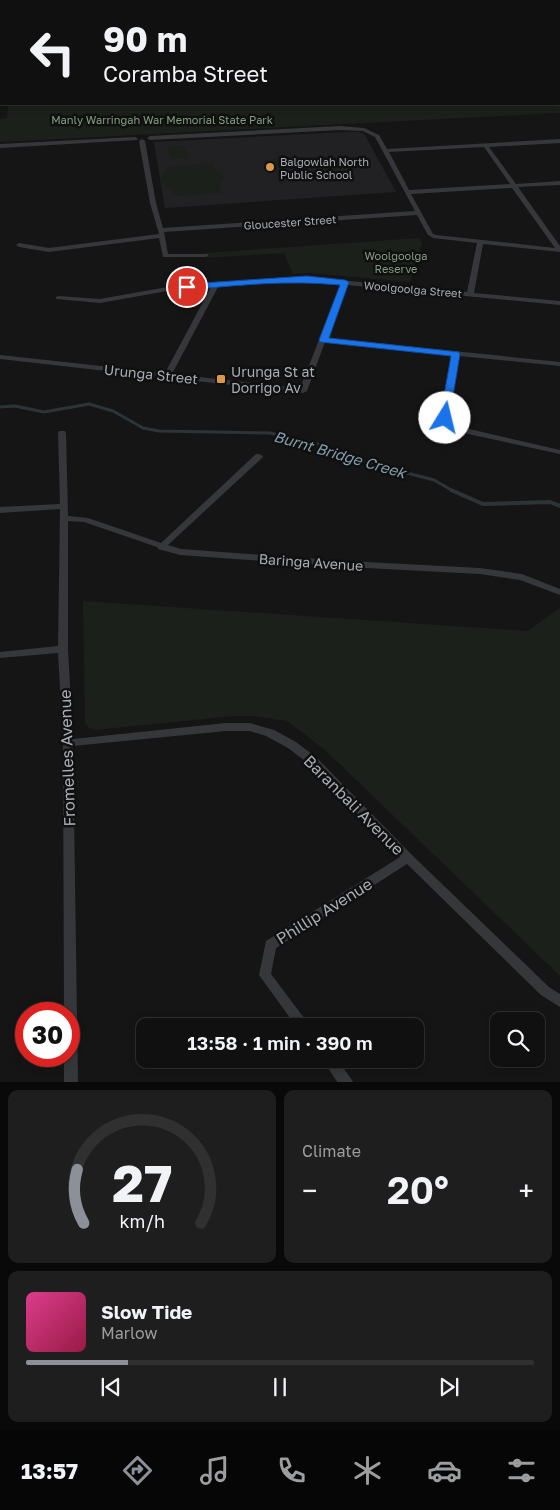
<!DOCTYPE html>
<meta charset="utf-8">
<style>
:root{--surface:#101010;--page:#1e1e1e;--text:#f1f3f6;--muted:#9c9d9f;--line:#303030;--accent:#8c9099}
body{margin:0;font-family:"Golos Text",sans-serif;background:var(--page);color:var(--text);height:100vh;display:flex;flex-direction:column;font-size:19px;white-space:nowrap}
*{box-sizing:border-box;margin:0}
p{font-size:16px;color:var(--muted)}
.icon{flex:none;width:28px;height:28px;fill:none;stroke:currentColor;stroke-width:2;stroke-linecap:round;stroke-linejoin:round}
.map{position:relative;height:1082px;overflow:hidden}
.sheet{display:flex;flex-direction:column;gap:8px;padding:8px;background:#090909;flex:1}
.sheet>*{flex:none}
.top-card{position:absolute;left:0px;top:0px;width:560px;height:105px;box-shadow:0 2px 8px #0003,0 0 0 1px var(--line);background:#101010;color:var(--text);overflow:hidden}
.fabs{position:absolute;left:490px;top:1012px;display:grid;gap:10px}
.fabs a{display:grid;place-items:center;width:55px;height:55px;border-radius:10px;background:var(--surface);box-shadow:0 2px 8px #0003,0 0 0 1px var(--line);font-size:25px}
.speed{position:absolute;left:15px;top:1002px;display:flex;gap:10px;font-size:25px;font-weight:700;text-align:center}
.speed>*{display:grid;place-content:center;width:65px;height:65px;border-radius:50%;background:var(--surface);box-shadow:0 2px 8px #0003,0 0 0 1px var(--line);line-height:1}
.speed .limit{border:8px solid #d22;background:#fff;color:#111}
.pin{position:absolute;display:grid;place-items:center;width:42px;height:42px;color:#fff;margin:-21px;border:2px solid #fff;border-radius:50%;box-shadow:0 1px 5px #0007}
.me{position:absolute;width:55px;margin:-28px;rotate:9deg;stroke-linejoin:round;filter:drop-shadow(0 0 4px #0008)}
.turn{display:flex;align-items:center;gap:18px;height:105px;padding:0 20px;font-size:22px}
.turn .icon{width:65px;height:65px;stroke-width:2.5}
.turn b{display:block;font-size:35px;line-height:42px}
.big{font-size:38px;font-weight:600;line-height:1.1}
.sheet .tile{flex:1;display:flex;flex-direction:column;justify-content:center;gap:8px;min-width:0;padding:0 18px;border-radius:10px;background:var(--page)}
.sheet .dial{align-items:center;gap:0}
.dial svg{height:130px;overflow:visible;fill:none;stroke:var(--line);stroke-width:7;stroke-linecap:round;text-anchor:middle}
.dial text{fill:var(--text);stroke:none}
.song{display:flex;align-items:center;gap:15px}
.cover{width:60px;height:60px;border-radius:8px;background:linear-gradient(135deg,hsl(330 70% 55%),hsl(340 70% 35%))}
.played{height:5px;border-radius:2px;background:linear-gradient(90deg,var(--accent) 20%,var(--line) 20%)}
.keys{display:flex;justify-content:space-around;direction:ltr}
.heat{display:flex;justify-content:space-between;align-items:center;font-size:28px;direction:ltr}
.sheet .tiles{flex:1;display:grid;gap:8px;grid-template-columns:1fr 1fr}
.tile:last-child{grid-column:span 2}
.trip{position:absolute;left:136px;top:1018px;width:288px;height:50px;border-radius:10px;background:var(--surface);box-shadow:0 2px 8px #0003,0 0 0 1px var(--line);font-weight:600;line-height:50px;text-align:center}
.tab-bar{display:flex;height:80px;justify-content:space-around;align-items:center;background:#060606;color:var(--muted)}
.tab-bar .icon{width:35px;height:35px}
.tab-bar .active{color:var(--accent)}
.tab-bar b{font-size:22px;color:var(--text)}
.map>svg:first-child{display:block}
.built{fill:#212123}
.green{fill:#1b201b}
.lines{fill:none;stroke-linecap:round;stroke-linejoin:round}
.stream-far1{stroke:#2c3438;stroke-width:3}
.stream{stroke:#2c3438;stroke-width:4}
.street{fill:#36373a;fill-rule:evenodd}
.route{fill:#1a73e8;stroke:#114b97}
.poi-dot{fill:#da9948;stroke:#101011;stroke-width:2}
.labels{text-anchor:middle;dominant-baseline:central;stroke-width:5;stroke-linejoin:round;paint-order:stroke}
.far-park-label{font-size:11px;fill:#839d81;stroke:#101011}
.far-poi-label{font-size:11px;fill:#a8adb4;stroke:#101011;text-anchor:start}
.far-street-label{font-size:11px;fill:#a8adb4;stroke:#101011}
.poi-label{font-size:14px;fill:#a8adb4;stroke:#101011;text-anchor:start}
.street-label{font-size:14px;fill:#a8adb4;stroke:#101011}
.water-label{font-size:15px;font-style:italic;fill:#839dab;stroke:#101011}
.near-street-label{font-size:16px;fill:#a8adb4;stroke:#101011}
</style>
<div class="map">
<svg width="560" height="1083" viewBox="0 0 560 1083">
<rect width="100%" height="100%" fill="#151516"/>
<path class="built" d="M346 132H359L365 135 396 192 165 208 154 142Z"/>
<path class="green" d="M0 0H560V113L0 142V119L7 118 8 104H559V1H1V92Z
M185 146 188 158 171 159 168 147Z
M280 159 286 172 269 173 263 160Z
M212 163 214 170 224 177 219 185 222 193 174 196 172 190 164 186 160 182 161 177 167 172 166 167Z
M419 238 422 243 410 282 310 273 293 274 284 253 207 258 205 253Z
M83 601 528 631 560 608V976L325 750 287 721 252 716H234L95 730 88 727 85 723Z"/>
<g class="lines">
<path class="stream-far1" d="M0 407 15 406 44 412 89 404 113 411 143 428 159 431 270 433 321 445 357 460 434 480 453 491"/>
<path class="stream" d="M451 490 483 504 550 502 560 506"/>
<path class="street" d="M340 126 364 128 379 135 387 149 560 139V143L489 147 516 184 560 181V185L518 187 560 246V252L483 244 474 293 560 301V305L347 285 327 338 560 362V366L459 356 449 418 451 421 465 428 560 450V454L459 432 445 425 441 418 452 355 325 342 307 391 303 393 0 359V355L165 373 211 287 173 290 100 303 56 299V297L58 296 100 299 173 286 307 277 467 292 477 243 433 238 428 235 417 215 164 232 168 254H208V256L206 257H163L159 238 49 252 19 247 16 245 19 243 49 248 159 234 150 203 139 141 142 139 145 141 156 203 163 228 415 211 375 137 363 131 340 130 150 140 147 138 150 136ZM484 147 510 184 409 190 389 152ZM512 188 555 248 436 235 433 234 411 194ZM307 281 341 284 300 388 172 374 218 287Z
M135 137 138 139 137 140 0 148V144Z
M59 431H65L66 433 68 516 88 518 161 543 256 454H259L263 456 262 458 168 545 181 549 347 561 480 568 522 574 560 589V595L520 580 480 574 347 567 180 555 158 549 157 547 84 522 68 521V649L73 739 226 723H250L274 730 296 742 317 758 412 855 549 987 560 994V1007L541 995 407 864 276 948 271 974 310 1026H296L259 975 266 941 400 857 309 764 288 748 266 736 250 731H226L73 746 78 1083H64V1056H69V1014H64L63 743 58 653 0 658V652L58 646 60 509 0 513V507L60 504 58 433Z
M322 1059H337L354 1083H338Z"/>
</g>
<path class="route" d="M307 276 345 280 349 282 329 338 459 352 460 354 449 420H442L440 418 451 356 320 342 319 340 340 285C288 280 238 285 187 290L183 287 187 284Z"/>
<g class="poi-dot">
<circle cx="270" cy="167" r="5"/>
<rect x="216" y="374" width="10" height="10" rx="2.5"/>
</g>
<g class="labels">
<g class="far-park-label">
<text x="162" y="119">Manly Warringah War Memorial State Park</text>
<text x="396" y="255">Woolgoolga<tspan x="396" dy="13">Reserve</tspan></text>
</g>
<g class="far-poi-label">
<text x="280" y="161">Balgowlah North<tspan x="280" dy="13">Public School</tspan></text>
</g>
<g class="far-street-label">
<text transform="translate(290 222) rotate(-4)">Gloucester Street</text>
<text transform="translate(413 289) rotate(5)">Woolgoolga Street</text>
</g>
<g class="poi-label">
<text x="231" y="371">Urunga St at<tspan x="231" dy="16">Dorrigo Av</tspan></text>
</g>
<g class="street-label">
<text transform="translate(151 374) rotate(6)">Urunga Street</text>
<text transform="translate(311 562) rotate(4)">Baringa Avenue</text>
</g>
<g class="water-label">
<text transform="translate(340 454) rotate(16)">Burnt Bridge Creek</text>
</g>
<g class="near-street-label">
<text transform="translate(67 758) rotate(-92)">Fromelles Avenue</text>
<text transform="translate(354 805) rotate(45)">Baranbali Avenue</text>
<text transform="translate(324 911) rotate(-32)">Phillip Avenue</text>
</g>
</g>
</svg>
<div class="fabs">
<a><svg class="icon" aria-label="search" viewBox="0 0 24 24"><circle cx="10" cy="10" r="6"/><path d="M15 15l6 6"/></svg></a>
</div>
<div class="speed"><div class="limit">30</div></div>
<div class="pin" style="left:187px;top:287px;background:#d93025"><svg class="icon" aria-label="arrive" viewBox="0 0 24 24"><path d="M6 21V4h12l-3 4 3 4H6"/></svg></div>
<svg class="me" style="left:445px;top:418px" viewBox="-20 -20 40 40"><circle r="19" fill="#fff"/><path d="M0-13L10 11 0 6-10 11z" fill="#1a73e8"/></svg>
<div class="trip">13:58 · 1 min · 390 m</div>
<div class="top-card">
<div class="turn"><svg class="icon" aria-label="left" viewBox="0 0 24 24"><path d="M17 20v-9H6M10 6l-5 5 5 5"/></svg><div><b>90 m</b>Coramba Street</div></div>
</div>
</div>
<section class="sheet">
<div class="tiles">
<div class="tile dial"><svg viewBox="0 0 100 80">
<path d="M14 69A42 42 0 1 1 86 69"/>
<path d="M14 69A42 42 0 0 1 10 36" stroke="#8c9099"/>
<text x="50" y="56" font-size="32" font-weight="700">27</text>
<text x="50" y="72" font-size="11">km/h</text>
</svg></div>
<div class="tile"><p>Climate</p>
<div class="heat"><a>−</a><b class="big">20°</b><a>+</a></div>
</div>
<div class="tile">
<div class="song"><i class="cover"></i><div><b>Slow Tide</b><p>Marlow</p></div></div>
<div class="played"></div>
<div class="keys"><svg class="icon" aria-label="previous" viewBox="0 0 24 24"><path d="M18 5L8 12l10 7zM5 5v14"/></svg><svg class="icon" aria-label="pause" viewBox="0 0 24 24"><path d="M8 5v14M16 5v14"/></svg><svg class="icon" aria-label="next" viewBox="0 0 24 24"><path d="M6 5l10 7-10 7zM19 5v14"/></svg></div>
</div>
</div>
</section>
<nav class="tab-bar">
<b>13:57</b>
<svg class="icon active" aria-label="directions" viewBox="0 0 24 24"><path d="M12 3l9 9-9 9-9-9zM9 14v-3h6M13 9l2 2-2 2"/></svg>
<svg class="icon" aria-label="music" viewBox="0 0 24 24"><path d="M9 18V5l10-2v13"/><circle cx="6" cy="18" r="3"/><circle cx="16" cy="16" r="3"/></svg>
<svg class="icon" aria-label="phone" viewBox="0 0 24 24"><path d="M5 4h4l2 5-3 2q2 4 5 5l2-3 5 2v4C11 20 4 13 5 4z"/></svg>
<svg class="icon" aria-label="climate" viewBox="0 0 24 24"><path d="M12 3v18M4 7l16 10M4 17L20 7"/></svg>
<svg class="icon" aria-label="car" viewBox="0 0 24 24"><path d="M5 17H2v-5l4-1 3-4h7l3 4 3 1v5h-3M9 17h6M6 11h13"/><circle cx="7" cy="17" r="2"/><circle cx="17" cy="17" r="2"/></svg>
<svg class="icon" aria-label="filters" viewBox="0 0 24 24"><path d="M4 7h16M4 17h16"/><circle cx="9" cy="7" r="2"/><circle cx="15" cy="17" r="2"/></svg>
</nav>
